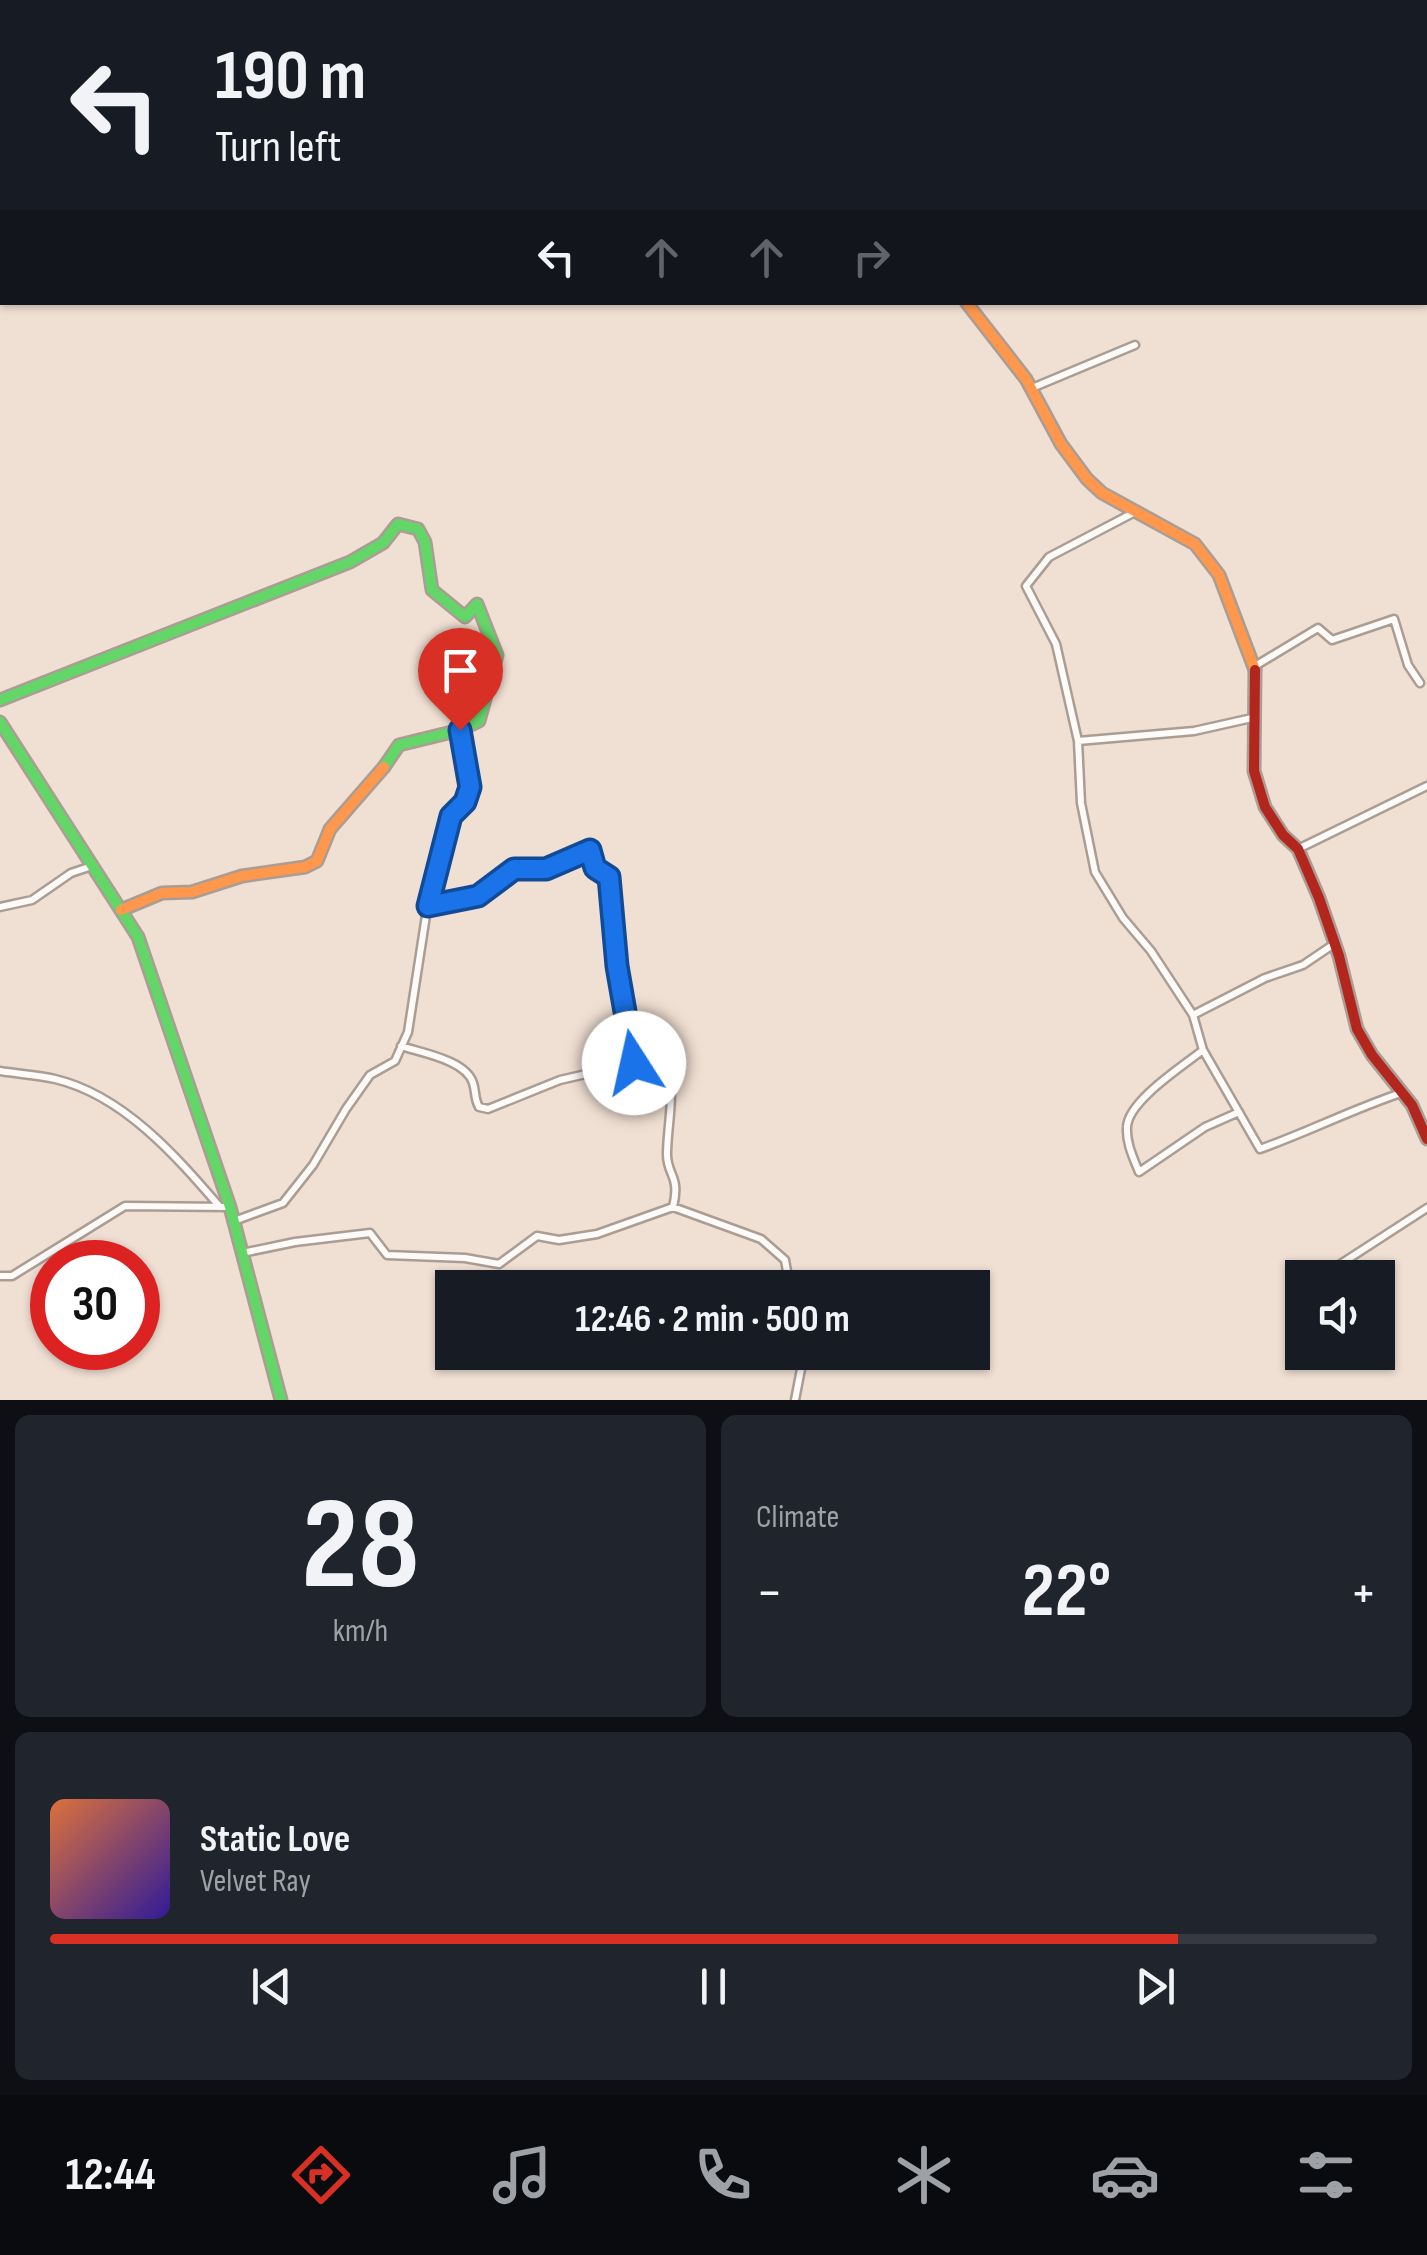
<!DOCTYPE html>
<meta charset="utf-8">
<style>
:root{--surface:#171b24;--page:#20242c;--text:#f1f3f6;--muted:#9ea1a6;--line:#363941;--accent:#d93025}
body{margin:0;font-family:"Sofia Sans Condensed",sans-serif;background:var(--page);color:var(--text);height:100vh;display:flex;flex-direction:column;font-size:38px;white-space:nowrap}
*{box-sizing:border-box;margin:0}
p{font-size:32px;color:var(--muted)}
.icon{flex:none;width:55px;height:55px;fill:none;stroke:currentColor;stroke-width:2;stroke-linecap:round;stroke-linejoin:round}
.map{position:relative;height:1400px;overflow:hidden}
.side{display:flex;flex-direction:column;gap:15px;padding:15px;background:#0d0f14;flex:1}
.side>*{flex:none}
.top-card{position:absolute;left:0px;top:0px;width:1428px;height:305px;box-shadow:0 2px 8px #0004;background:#171b24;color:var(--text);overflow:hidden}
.buttons{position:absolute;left:1285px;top:1260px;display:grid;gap:20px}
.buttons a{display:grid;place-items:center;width:110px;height:110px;border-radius:0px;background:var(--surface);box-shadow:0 2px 8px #0004;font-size:50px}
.speed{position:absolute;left:30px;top:1240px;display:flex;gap:20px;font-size:50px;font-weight:700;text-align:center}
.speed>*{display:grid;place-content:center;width:130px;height:130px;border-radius:50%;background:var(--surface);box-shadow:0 2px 8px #0004;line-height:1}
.speed .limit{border:15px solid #d22;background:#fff;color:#111}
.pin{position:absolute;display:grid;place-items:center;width:85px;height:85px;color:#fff;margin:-102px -42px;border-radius:50% 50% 50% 0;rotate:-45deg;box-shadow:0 0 10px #0007}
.pin .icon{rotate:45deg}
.me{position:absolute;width:110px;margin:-55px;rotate:350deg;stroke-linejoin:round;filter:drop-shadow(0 0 8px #0008)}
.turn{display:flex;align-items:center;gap:35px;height:210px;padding:0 50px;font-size:45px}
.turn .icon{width:130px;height:130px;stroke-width:2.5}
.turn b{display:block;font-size:70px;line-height:85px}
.lanes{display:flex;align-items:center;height:95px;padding:0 50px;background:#0003;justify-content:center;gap:50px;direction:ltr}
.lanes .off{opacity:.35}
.big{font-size:75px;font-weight:700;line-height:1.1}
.side .tile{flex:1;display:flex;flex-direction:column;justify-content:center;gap:15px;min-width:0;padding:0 35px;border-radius:15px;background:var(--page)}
.side .dial{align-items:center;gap:0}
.dial b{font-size:130px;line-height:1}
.song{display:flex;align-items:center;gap:30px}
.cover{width:120px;height:120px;border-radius:15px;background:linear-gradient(135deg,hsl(20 70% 55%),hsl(250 70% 35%))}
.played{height:10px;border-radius:5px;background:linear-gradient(90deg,var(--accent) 85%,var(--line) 85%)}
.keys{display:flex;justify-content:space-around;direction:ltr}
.heat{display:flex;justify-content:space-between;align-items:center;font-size:55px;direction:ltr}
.side .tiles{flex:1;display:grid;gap:15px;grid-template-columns:1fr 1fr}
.tile:last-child{grid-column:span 2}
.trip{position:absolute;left:435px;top:1270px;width:555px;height:100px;border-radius:0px;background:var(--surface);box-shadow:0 2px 8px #0004;font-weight:700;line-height:100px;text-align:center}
.dock{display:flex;height:160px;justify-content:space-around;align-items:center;background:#090b0e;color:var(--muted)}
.dock .icon{width:70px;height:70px}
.dock .selected{color:var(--accent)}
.dock b{font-size:45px;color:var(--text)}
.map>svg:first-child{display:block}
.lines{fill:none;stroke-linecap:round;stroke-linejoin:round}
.street-casing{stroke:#aa9d94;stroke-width:11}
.fast-casing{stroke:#aa9d94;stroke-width:15}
.slow-casing{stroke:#aa9d94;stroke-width:15}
.jam-casing{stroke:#aa9d94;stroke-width:15}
.street{stroke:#fdfaf8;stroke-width:6}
.fast{stroke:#63d668;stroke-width:10}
.slow{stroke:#ff974d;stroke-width:10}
.jam{stroke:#b3261e;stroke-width:10}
.route-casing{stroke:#114b97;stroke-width:25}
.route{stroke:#1a73e8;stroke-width:18}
</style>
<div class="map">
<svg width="1427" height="1400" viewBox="0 0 1427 1400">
<rect width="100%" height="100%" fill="#f0dfd3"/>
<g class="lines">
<g class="street-casing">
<path id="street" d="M829 0 830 2
M1064 0 1097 2
M252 2 255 0
M1022 2 1034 0
M1045 2 1046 0
M1364 2V0
M1425 25 1427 24
M1425 131 1427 136
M0 242 2 241
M1032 388 1135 345
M1255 666 1318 628 1332 640 1394 619 1408 665 1420 683
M1078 741 1056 644 1026 586 1049 557 1135 512
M1298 849 1427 786
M428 906 479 896 514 869H546L591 850 595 867 609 877 617 966 633 1063
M0 907 32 900 71 873 92 866
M1193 1015 1151 951 1123 918 1095 872 1081 803 1078 741 1194 731 1252 718
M401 1046C422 1053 466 1060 473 1083 476 1092 474 1098 479 1107L488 1109 560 1080 664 1056C677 1088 668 1118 667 1152 666 1176 681 1174 673 1207
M1203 1050 1260 1149C1308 1132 1353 1109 1401 1093
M0 1071C18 1074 37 1075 55 1079 123 1095 176 1156 220 1207
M1239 1112 1205 1127 1139 1172C1133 1157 1126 1143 1127 1127 1128 1101 1183 1066 1203 1050L1193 1015 1265 978 1303 965 1334 944
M234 1221 283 1203 313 1165 346 1109 370 1075 395 1061 408 1032 429 896 451 816 465 801 470 787 460 730
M242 1253 295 1242 370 1233 387 1255 465 1258 499 1264 537 1236 559 1240 597 1234 673 1207 761 1239 785 1260 790 1288
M0 1276H12L125 1206 230 1207
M1319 1278 1427 1208
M1293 1297 1302 1290
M795 1400 801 1369 799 1352"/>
</g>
<g class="fast-casing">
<path id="fast" d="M0 700 350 562 383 543 398 524 418 529 425 542 432 590 465 617 477 604 497 655 479 721 460 730 399 745 384 767
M0 722 138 937 230 1207 281 1400"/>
</g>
<g class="slow-casing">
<path id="slow" d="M966 302 1026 379 1061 444 1087 479 1102 493 1195 544 1219 575 1255 670
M121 910 162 893 192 892 242 876 305 867 317 861 330 829 384 767"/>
</g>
<g class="jam-casing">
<path id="jam" d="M1255 670 1254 771 1265 807 1283 835 1298 849 1319 898 1339 956 1357 1029 1372 1055 1412 1105 1427 1139"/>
</g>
<use href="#street" class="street"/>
<use href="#fast" class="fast"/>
<use href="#slow" class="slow"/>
<use href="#jam" class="jam"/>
</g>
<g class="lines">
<g class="route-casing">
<path id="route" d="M460 730 470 787 465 802 451 816 428 906 478 896 514 869H546L590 850 595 868 609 877 617 966 634 1063"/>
</g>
<use href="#route" class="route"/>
</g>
</svg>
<div class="buttons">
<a><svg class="icon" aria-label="sound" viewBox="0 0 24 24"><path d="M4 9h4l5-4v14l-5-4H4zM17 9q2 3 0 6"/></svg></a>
</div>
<div class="speed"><div class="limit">30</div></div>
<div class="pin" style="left:460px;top:730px;background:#d93025"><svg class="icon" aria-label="arrive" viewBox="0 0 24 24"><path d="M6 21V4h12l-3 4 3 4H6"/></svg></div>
<svg class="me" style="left:634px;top:1063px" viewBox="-20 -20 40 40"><circle r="19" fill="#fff"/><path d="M0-13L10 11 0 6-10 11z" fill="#1a73e8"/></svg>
<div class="trip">12:46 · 2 min · 500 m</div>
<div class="top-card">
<div class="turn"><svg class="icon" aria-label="left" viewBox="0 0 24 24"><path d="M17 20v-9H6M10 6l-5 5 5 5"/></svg><div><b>190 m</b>Turn left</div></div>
<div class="lanes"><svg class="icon" aria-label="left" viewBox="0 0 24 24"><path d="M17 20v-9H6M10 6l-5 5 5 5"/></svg><svg class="icon off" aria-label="ahead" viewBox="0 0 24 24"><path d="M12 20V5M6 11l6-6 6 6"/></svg><svg class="icon off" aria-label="ahead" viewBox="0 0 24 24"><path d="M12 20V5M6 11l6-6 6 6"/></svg><svg class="icon off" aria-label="right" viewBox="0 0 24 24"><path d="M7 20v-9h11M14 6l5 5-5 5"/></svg></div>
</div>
</div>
<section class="side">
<div class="tiles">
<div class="tile dial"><b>28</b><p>km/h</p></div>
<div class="tile"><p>Climate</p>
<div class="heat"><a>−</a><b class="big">22°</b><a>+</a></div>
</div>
<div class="tile">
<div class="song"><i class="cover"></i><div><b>Static Love</b><p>Velvet Ray</p></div></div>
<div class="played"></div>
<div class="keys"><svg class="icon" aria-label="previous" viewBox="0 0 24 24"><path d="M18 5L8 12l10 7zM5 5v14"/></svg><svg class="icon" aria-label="pause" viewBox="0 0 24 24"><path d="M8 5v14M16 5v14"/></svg><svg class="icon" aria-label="next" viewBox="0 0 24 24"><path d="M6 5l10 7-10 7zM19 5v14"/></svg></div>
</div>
</div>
</section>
<nav class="dock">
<b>12:44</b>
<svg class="icon selected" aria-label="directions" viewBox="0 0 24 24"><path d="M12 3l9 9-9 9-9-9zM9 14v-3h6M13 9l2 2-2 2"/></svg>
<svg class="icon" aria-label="music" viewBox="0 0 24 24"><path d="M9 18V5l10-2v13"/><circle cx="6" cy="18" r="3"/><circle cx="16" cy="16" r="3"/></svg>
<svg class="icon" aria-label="phone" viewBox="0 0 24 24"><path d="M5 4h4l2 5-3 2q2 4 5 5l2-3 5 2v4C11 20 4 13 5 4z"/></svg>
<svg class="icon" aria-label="climate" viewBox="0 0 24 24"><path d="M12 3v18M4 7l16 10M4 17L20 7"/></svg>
<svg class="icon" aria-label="car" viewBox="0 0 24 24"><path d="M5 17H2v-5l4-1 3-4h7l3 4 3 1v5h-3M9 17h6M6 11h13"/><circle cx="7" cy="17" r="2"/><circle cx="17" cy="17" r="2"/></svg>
<svg class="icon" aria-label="filters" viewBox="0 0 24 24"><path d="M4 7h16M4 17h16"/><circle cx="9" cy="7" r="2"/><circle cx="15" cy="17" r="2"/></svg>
</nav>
